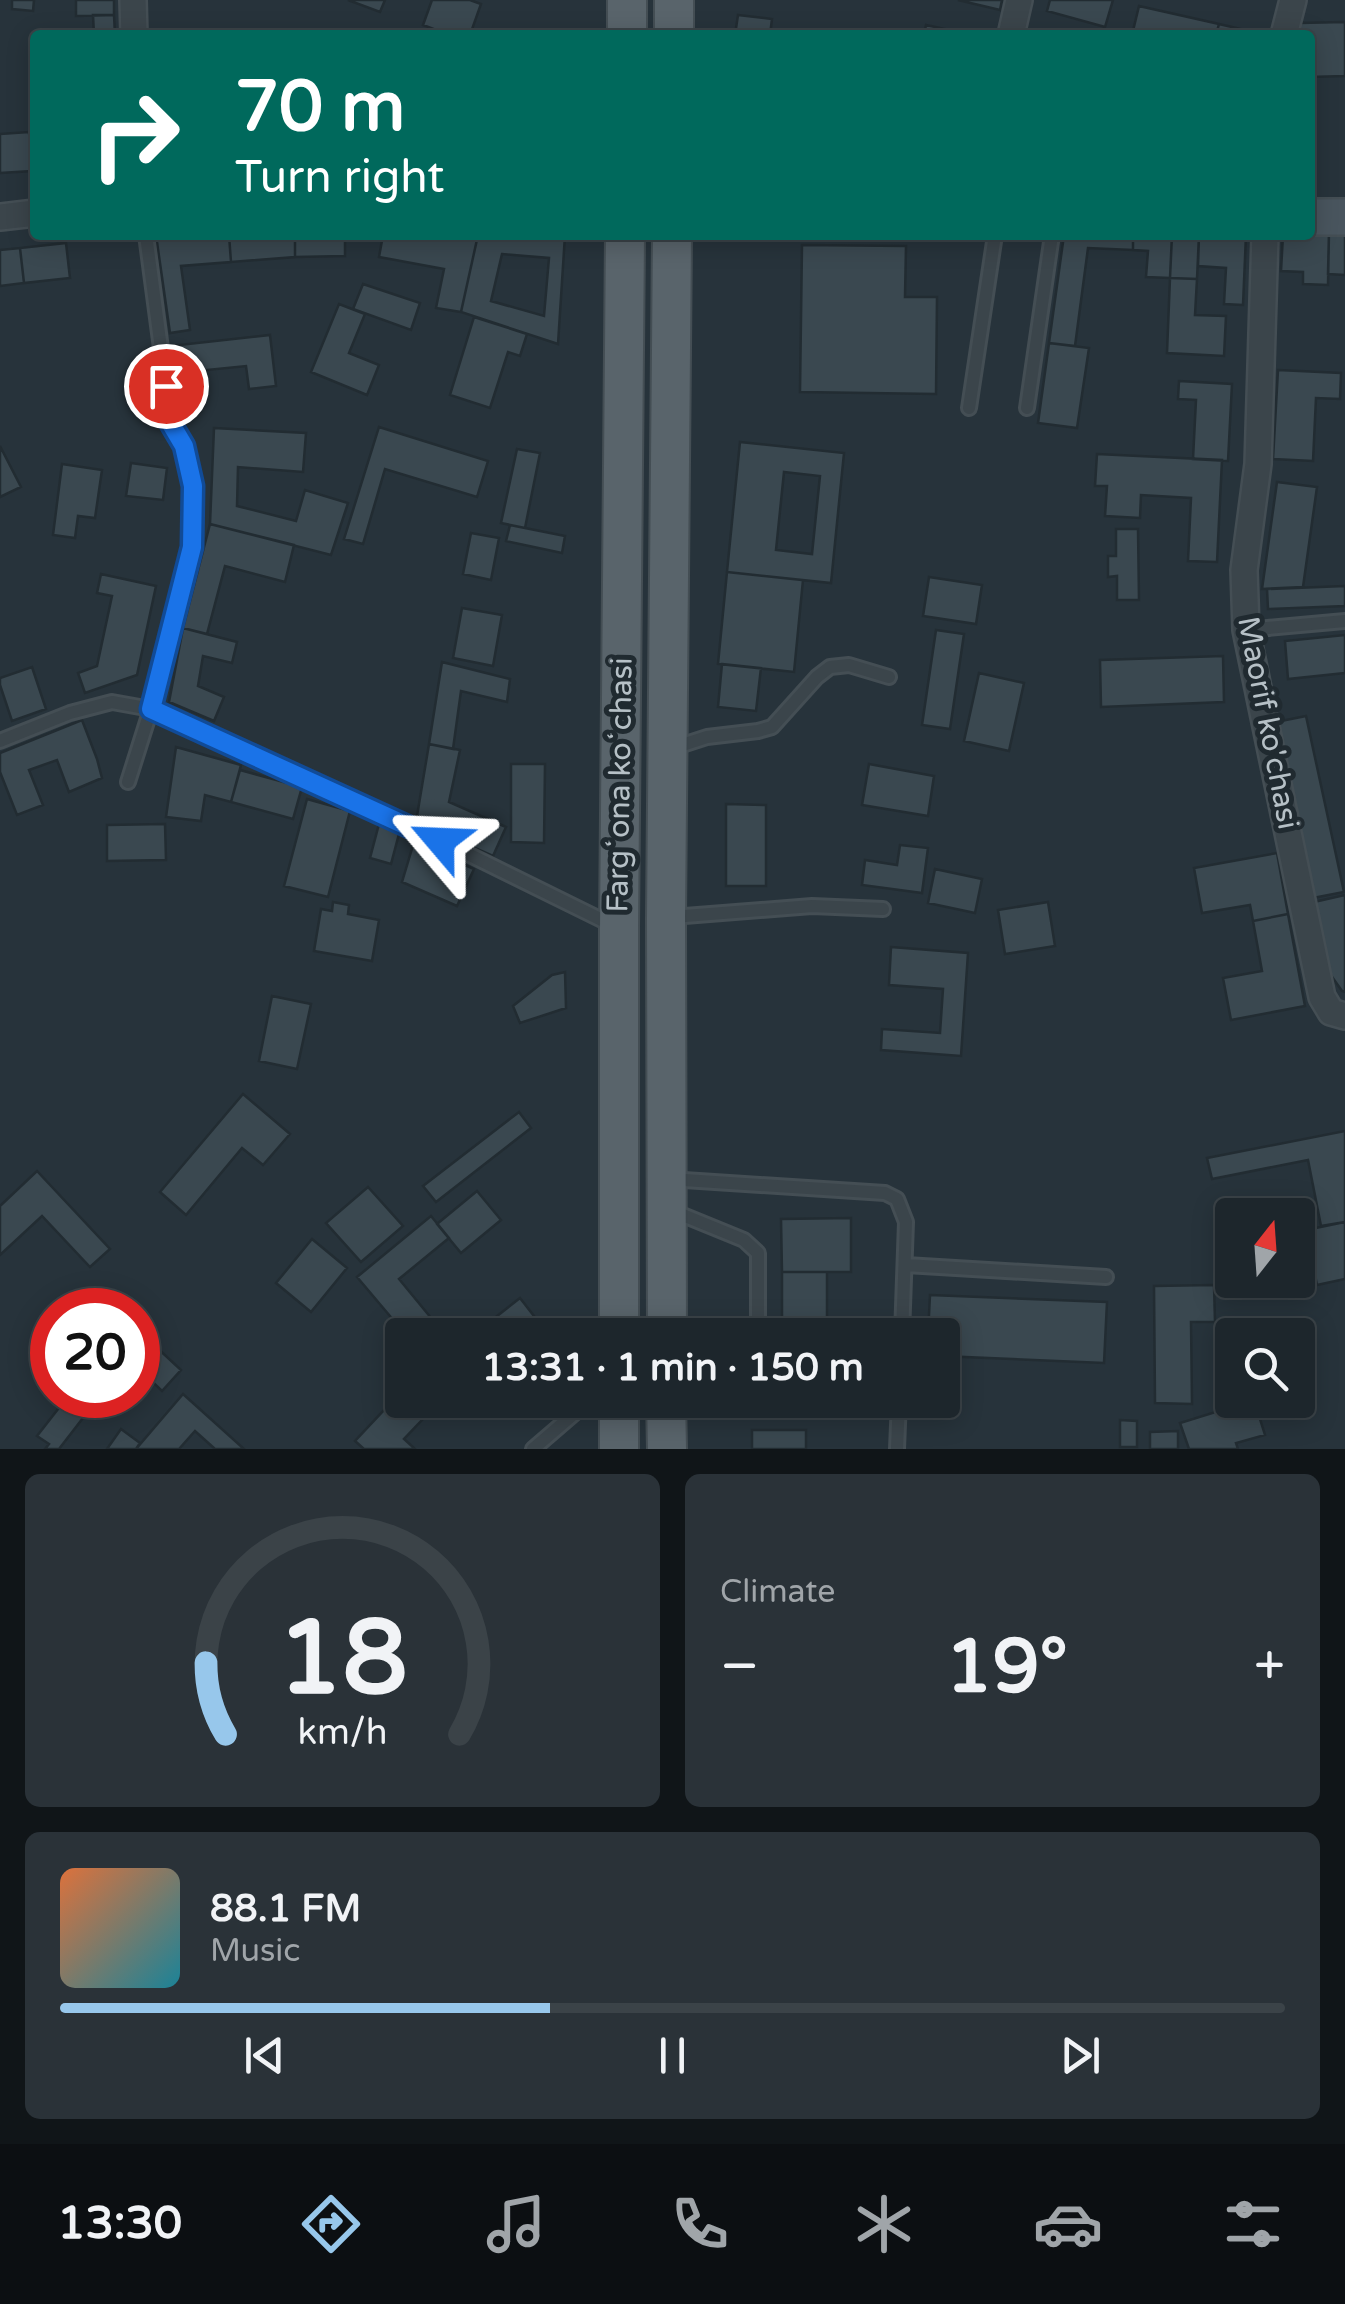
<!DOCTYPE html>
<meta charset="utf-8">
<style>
:root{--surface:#1d262c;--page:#2a3238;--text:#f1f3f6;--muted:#a0a5a9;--line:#3b4348;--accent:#97c7eb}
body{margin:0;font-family:"Varela Round",sans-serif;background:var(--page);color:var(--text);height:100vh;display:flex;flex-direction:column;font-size:38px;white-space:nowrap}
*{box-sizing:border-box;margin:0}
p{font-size:32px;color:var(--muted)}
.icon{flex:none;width:55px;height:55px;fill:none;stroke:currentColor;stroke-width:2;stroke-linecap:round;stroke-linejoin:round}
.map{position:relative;height:1449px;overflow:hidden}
.panel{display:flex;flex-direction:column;gap:25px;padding:25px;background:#101518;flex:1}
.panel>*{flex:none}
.hud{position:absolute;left:30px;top:30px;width:1285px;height:210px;border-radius:10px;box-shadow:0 5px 25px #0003,0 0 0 2px var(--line);background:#00695c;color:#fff;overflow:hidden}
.needle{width:65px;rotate:17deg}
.buttons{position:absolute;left:1215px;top:1198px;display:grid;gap:20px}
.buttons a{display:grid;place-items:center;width:100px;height:100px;border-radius:10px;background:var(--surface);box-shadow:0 5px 25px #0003,0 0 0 2px var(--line);font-size:50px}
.speed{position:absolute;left:30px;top:1288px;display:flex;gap:20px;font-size:50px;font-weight:700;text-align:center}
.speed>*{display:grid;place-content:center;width:130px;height:130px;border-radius:50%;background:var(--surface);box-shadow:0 5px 25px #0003,0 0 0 2px var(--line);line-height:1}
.speed .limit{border:15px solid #d22;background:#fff;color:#111}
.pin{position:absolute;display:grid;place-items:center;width:85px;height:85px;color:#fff;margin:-42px;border:5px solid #fff;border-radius:50%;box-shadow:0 2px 10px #0007}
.me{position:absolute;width:110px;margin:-55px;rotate:296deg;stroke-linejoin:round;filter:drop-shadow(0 0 8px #0008)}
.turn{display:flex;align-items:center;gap:35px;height:210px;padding:0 40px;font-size:45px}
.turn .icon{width:130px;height:130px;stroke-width:2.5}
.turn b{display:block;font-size:70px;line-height:85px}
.big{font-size:75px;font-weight:700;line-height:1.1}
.panel .card{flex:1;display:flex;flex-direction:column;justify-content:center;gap:15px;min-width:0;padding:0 35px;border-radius:15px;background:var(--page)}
.panel .dial{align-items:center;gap:0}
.dial svg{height:260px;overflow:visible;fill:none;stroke:var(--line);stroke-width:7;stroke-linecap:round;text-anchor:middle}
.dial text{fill:var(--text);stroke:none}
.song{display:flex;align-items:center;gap:30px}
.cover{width:120px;height:120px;border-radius:15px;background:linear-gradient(135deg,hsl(20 70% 55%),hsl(190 70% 35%))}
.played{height:10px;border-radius:5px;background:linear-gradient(90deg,var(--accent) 40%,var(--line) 40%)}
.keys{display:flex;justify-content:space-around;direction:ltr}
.heat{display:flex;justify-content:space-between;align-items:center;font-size:55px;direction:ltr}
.panel .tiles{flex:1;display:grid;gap:25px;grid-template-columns:1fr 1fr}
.card:last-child{grid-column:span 2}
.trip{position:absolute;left:385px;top:1318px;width:575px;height:100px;border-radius:10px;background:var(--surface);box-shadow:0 5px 25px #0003,0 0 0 2px var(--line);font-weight:700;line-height:100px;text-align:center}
.dock{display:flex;height:160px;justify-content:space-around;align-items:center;background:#0c0f12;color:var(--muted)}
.dock .icon{width:70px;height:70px}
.dock .selected{color:var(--accent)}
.dock b{font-size:45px;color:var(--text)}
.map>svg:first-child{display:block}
.building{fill:#3a4850;stroke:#222c32;stroke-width:2.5;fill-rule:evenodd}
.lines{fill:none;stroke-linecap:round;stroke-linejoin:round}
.lane-casing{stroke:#444e54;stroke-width:18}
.street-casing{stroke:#444e54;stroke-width:30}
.secondary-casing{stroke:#444e54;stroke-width:40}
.primary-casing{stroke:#444e54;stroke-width:42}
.lane{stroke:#3b454b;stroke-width:12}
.street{stroke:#3b454b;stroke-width:25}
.secondary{stroke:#49555e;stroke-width:35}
.primary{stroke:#59646b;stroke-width:38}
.route-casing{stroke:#114b97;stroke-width:25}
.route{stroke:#1a73e8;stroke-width:18}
.labels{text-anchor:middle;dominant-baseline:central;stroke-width:10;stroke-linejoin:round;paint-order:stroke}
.street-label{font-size:30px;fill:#b6c0c6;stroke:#202a30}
</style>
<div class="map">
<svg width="1345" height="1449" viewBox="0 0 1345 1449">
<rect width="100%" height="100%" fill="#27333b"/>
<path class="building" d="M12 0H34L33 11 12 9Z
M76 0H114V15L76 16Z
M348 0H385L380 12Z
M432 0H470L481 4 470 35H449L423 25Z
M958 0H1002L1000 10Z
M1050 0H1113L1105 27 1047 11Z
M1139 6 1219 24 1216 35H1132Z
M93 15H114L115 35H94Z
M738 15 772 19 770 35H735Z
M1345 22V76L1310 77V35H1299V23Z
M1219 24 1262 34V35H1216Z
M926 25 972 35H924Z
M29 132 32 171 0 173V134Z
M1310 230 1329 231 1328 285 1303 284V272L1281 271 1283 235H1310Z
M1329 231H1345V275L1328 274Z
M156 235H229L231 262 181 266 190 330 170 333Z
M229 235H295V257L231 262Z
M295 235H345V256L295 257Z
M383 235H478L461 312 436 308 444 269 379 257Z
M478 235H565L558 344 461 312ZM502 254 549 258 544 316 491 301Z
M1064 235H1133V250L1088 248 1075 346 1049 343Z
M1133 235H1172L1170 278 1146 277 1148 251 1133 250Z
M1172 235H1199L1197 279 1170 278Z
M1199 235H1246L1243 305 1224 304 1226 268 1198 266Z
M66 243 70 278 24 283 20 248Z
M802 245 906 246 905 297H937L936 394 800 392Z
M20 248 24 283 0 286V250Z
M1170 278 1197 279 1195 315 1226 316 1224 356 1167 353Z
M363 284 420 303 411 330 353 309Z
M339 304 365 314 349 353 379 365 367 395 311 372Z
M474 317 527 334 520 356 508 352 490 408 450 395Z
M270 335 276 386 249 389 246 366 196 371 200 412 178 415 170 346Z
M1049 343 1089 348 1077 428 1038 423Z
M1278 370 1341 373 1340 399 1316 398 1313 461 1273 459Z
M1179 381 1232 384 1228 461 1193 459 1196 400 1178 399Z
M379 427 488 461 477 497 385 469 363 544 344 539Z
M214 428 306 433 303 472 238 467 237 506 296 521 305 490 348 503 331 555 210 524Z
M740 442 844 453 831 583 727 572ZM784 472 820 476 812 554 776 550Z
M0 446 21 487 0 497Z
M517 449 540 453 525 528 501 523Z
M1097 454 1222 460 1217 562 1188 561 1191 498 1141 495 1140 518 1105 516 1107 486H1095Z
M131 463 167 468 163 500 126 496Z
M62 464 102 470 95 518 78 516 75 538 53 535Z
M1277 482 1317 487 1303 587 1262 589Z
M210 524 294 545 285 582 225 566 207 634 183 628Z
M510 525 565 536 562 553 506 541Z
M1116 529H1138L1139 600H1117V576L1108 577V556H1116Z
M471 533 499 538 491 580 463 574Z
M727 572 803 580 794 672 718 664Z
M101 574 156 586 137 675 85 693 78 673 97 666 112 596 97 593Z
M929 577 982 585 976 624 923 616Z
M1345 586V606L1268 609 1267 589Z
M462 608 502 615 493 666 453 658Z
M183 628 237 642 232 663 203 656 198 686 224 697 214 721 169 702Z
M936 630 964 634 950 729 922 725Z
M1345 635V673L1288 679 1285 641Z
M1223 656 1224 702 1101 707 1100 660Z
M442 662 510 679 507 702 461 691 453 749 429 744Z
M722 664 761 668 756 711 718 707Z
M32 667 46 709 12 721 0 685V678Z
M979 673 1024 683 1009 751 964 741Z
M1306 716 1344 892 1313 898 1276 722Z
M82 720 97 759 102 778 69 792 57 760 29 770 43 805 17 815 0 772V753Z
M429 744 460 750 449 802 506 827 493 856 416 822Z
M176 747 241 765 231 802 205 795 201 821 166 817Z
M511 764H545L544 843 511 842Z
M869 764 934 776 928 816 862 805Z
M240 770 302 787 293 819 231 802Z
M307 799 350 811 328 897 284 886Z
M726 804 766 805V886H726Z
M165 824 166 860 107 861V825Z
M379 824 400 830 391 864 370 858Z
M414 842 474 869 457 906 402 882Z
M900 845 928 848 922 893 862 885 865 860 897 865Z
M1277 853 1288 914 1253 921 1250 905 1202 913 1194 868Z
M935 869 982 879 975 913 928 903Z
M1345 895V992L1342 991 1330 974 1314 902Z
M333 902 349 905 348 914 379 920 372 961 314 951 321 909 332 911Z
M1048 902 1055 946 1005 954 998 910Z
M1288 914 1305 1006 1231 1020 1223 978 1262 971 1253 921Z
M891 947 968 953 961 1056 881 1050 882 1029 940 1033 943 989 889 985Z
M565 972 566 1008 520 1023 513 1006 552 975Z
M272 996 311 1004 297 1069 259 1061Z
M243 1094 290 1134 263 1165 242 1148 186 1215 160 1192Z
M519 1112 531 1128 436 1202 423 1186Z
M1345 1131V1222L1321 1226 1308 1160 1212 1179 1207 1158Z
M37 1171 110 1249 90 1267 42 1216 0 1255V1206Z
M368 1187 403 1226 361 1262 326 1223Z
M477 1191 501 1220 461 1253 437 1224Z
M431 1216 449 1238 399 1279 441 1330 434 1335H406L357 1277Z
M851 1218V1272H782L781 1219Z
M1345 1222V1279L1317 1285 1306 1230Z
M312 1239 347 1268 311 1312 276 1283Z
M782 1272H827V1335H782Z
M1214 1285 1215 1322H1191L1192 1404 1155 1403 1154 1286Z
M930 1295 1107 1302 1104 1363 942 1356V1335H928Z
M520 1298 537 1320 536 1334 473 1335Z
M537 1320 569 1321V1335H536Z
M138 1330 181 1370 162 1391 138 1368Z
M402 1391V1400H441L404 1439 415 1449H364L355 1441Z
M183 1394 244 1449H215L195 1431 179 1449H136Z
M69 1395H78L93 1405 59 1449H45L49 1444 37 1436Z
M782 1400H827L828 1409H782Z
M1254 1400 1265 1435 1236 1443 1238 1449H1189L1180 1423Z
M1120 1420 1137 1421V1447H1120Z
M121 1429 140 1443 136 1449H107Z
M752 1430H806V1449H752Z
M1178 1431V1449H1150V1432Z"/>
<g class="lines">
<g class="lane-casing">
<path id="lane" d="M146 235 171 424C175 431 180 437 183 444 215 511 169 640 151 709L405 823 612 925
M969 408 995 235
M1027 408 1052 235
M1246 630 1345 621
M0 741 70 713 112 702 151 709 128 782
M673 748 707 737 758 731 772 727 817 677 830 667 849 665 889 677
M672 917 812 906 883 909
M669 1179 885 1193 897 1199 906 1222 902 1335
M673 1211 744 1240 758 1253V1335
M906 1265 1106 1277
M533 1449 583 1406 598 1400
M897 1449 899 1400"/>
</g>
<g class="street-casing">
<path id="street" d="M133 0 134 35
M1011 35 1019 0
M1284 35 1293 0
M0 217 35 213
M1265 235 1258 464 1244 570 1246 630 1322 997 1331 1012 1345 1016"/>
</g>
<g class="secondary-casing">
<path id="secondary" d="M1310 217H1345"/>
</g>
<g class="primary-casing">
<path id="primary" d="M627 35V0
M674 35V0
M619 1335V928L625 235
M667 1335 666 918 672 235
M619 1400V1449
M666 1400 667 1449"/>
</g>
<use href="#lane" class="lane"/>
<use href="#street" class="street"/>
<use href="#secondary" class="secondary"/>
<use href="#primary" class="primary"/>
</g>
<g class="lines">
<g class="route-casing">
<path id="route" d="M166 386 171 424 184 446 193 486 192 547 151 709 440 841"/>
</g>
<use href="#route" class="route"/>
</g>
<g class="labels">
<g class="street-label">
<text transform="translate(1268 723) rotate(79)">Maorif ko'chasi</text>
<text transform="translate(620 785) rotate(-89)">Fargʻona koʻchasi</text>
</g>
</g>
</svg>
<div class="buttons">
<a><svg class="needle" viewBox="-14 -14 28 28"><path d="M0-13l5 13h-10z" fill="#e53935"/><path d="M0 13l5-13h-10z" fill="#a0a5a9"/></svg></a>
<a><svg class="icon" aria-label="search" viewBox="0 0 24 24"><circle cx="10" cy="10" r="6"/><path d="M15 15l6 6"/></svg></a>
</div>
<div class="speed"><div class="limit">20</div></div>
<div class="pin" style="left:166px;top:386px;background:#d93025"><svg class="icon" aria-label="arrive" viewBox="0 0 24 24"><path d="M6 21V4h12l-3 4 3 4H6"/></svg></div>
<svg class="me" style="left:440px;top:841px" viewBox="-20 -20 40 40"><path d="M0-17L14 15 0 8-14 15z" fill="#1a73e8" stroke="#fff" stroke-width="4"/></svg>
<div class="trip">13:31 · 1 min · 150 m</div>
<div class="hud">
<div class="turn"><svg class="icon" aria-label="right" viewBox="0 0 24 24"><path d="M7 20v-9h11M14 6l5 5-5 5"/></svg><div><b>70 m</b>Turn right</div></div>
</div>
</div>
<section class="panel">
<div class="tiles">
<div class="card dial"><svg viewBox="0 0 100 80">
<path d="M14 69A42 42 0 1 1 86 69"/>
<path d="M14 69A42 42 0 0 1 8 47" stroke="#97c7eb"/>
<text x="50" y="56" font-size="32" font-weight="700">18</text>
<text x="50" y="72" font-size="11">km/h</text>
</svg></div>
<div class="card"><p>Climate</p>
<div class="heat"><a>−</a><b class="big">19°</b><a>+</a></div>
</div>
<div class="card">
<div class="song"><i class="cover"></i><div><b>88.1 FM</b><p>Music</p></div></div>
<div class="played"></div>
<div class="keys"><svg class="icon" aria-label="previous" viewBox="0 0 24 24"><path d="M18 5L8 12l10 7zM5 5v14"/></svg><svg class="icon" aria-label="pause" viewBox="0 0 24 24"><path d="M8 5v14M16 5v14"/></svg><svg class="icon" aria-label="next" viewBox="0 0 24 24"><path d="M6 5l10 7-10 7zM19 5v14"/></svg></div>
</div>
</div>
</section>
<nav class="dock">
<b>13:30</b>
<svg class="icon selected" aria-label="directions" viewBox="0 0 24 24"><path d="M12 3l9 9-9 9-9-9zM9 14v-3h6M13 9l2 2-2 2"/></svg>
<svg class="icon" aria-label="music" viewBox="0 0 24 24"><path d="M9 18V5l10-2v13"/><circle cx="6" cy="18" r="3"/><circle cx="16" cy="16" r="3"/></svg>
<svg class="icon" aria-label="phone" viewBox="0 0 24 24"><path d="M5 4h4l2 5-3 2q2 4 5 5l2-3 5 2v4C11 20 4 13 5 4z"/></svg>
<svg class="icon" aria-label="climate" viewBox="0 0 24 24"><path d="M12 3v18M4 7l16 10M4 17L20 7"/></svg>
<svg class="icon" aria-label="car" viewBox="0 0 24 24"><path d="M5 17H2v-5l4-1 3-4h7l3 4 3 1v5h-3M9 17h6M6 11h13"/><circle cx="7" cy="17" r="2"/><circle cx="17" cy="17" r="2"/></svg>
<svg class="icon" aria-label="filters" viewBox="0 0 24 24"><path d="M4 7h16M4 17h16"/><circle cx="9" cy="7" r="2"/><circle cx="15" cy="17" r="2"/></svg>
</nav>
